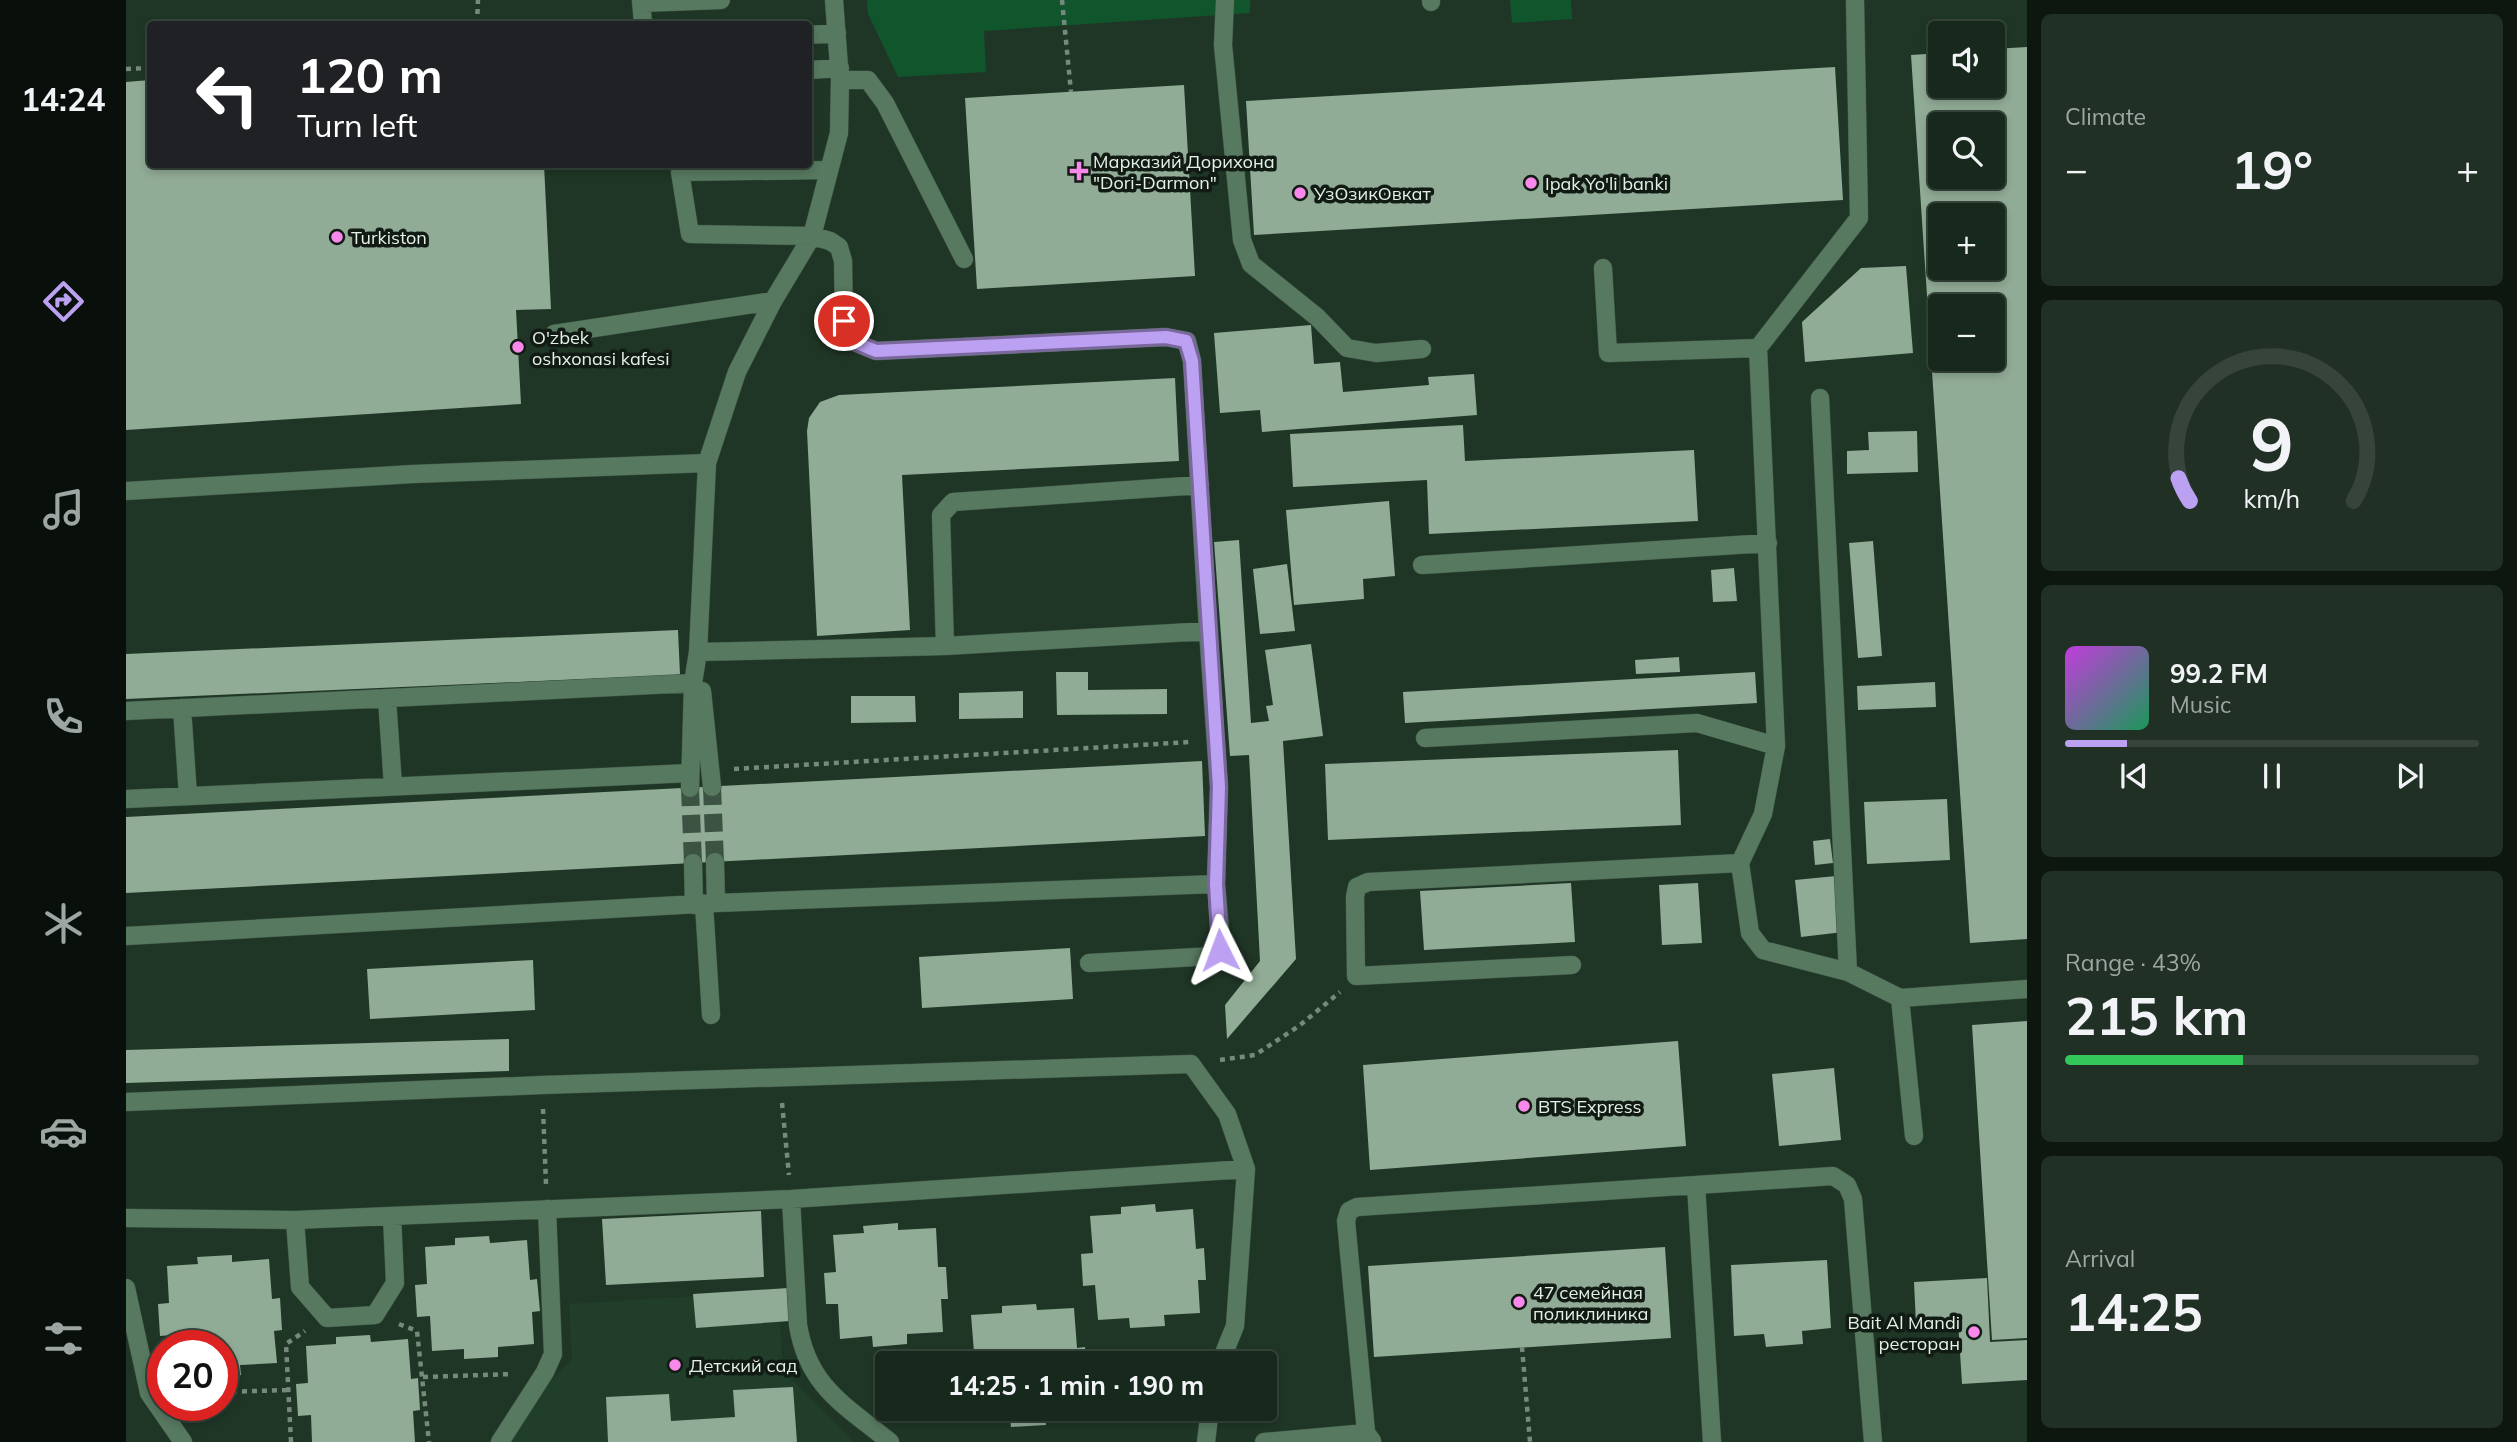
<!DOCTYPE html>
<meta charset="utf-8">
<style>
:root{--surface:#17281c;--page:#203025;--text:#f1f3f6;--muted:#9ea6a3;--line:#36443b;--accent:#bca0f2}
body{margin:0;font-family:Mulish,sans-serif;background:var(--page);color:var(--text);height:100vh;display:flex;flex-direction:column;font-size:26px;white-space:nowrap}
*{box-sizing:border-box;margin:0}
p{font-size:23px;color:var(--muted)}
.icon{flex:none;width:38px;height:38px;fill:none;stroke:currentColor;stroke-width:2;stroke-linecap:round;stroke-linejoin:round}
.map{position:relative;flex:1;overflow:hidden}
.details{display:flex;flex-direction:column;gap:14px;padding:14px;background:#0d160f;width:490px}
.details>*{flex:none}
.hud{position:absolute;left:21px;top:21px;width:665px;height:147px;border-radius:7px;box-shadow:0 4px 10px #0003,0 0 0 2px var(--line);background:#202124;color:#fff;overflow:hidden}
.buttons{position:absolute;left:1802px;top:21px;display:grid;gap:14px}
.buttons a{display:grid;place-items:center;width:77px;height:77px;border-radius:7px;background:var(--surface);box-shadow:0 4px 10px #0003,0 0 0 2px var(--line);font-size:35px}
.speed{position:absolute;left:21px;top:1330px;display:flex;gap:14px;font-size:35px;font-weight:700;text-align:center}
.speed>*{display:grid;place-content:center;width:91px;height:91px;border-radius:50%;background:var(--surface);box-shadow:0 4px 10px #0003,0 0 0 2px var(--line);line-height:1}
.speed .limit{border:10px solid #d22;background:#fff;color:#111}
.pin{position:absolute;display:grid;place-items:center;width:60px;height:60px;color:#fff;margin:-30px;border:4px solid #fff;border-radius:50%;box-shadow:0 2px 7px #0007}
.me{position:absolute;width:77px;margin:-38px;rotate:357deg;stroke-linejoin:round;filter:drop-shadow(0 0 5px #0008)}
.turn{display:flex;align-items:center;gap:24px;height:147px;padding:0 35px;font-size:32px}
.turn .icon{width:91px;height:91px;stroke-width:2.5}
.turn b{display:block;font-size:49px;line-height:60px}
.big{font-size:52px;font-weight:700;line-height:1.1}
.details .widget{flex:1;display:flex;flex-direction:column;justify-content:center;gap:10px;min-width:0;padding:0 24px;border-radius:10px;background:var(--page)}
.details .dial{align-items:center;gap:0}
.dial svg{height:182px;overflow:visible;fill:none;stroke:var(--line);stroke-width:7;stroke-linecap:round;text-anchor:middle}
.dial text{fill:var(--text);stroke:none}
.song{display:flex;align-items:center;gap:21px}
.cover{width:84px;height:84px;border-radius:10px;background:linear-gradient(135deg,hsl(290 70% 55%),hsl(150 70% 35%))}
.played{height:7px;border-radius:4px;background:linear-gradient(90deg,var(--accent) 15%,var(--line) 15%)}
.keys{display:flex;justify-content:space-around;direction:ltr}
.heat{display:flex;justify-content:space-between;align-items:center;font-size:38px;direction:ltr}
.charge{height:10px;border-radius:5px;background:linear-gradient(90deg,#34c759 43%,var(--line) 0)}
.trip{position:absolute;left:749px;top:1351px;width:402px;height:70px;border-radius:7px;background:var(--surface);box-shadow:0 4px 10px #0003,0 0 0 2px var(--line);font-weight:700;line-height:70px;text-align:center}
main{display:flex;flex:1;min-height:0}
.menu{display:flex;flex-direction:column;width:126px;justify-content:space-around;align-items:center;background:#09100b;color:var(--muted)}
.menu .icon{width:49px;height:49px}
.menu .selected{color:var(--accent)}
.menu b{font-size:32px;color:var(--text)}
.map>svg:first-child{display:block}
.built{fill:#203e29}
.green{fill:#11552c}
.building{fill:#90ab96;fill-rule:evenodd}
.lines{fill:none;stroke-linecap:round;stroke-linejoin:round}
.minor-tunnel{stroke:#3c5243;stroke-width:18;stroke-dasharray:18 9;stroke-linecap:butt}
.minor-casing{stroke:#3e5445;stroke-width:19}
.path{stroke:#76897c;stroke-width:4.5;stroke-dasharray:5 5;stroke-linecap:butt}
.minor{stroke:#577960;stroke-width:18}
.route-casing{stroke:#7a689d;stroke-width:18}
.route{stroke:#bca0f2;stroke-width:12}
.poi-dot{fill:#f888ea;stroke:#111b13;stroke-width:2.5}
.labels{text-anchor:middle;dominant-baseline:central;stroke-width:7;stroke-linejoin:round;paint-order:stroke}
.poi-label{font-size:18px;fill:#e3f1e6;stroke:#111b13;text-anchor:start}
</style>
<main>
<nav class="menu">
<b>14:24</b>
<svg class="icon selected" aria-label="directions" viewBox="0 0 24 24"><path d="M12 3l9 9-9 9-9-9zM9 14v-3h6M13 9l2 2-2 2"/></svg>
<svg class="icon" aria-label="music" viewBox="0 0 24 24"><path d="M9 18V5l10-2v13"/><circle cx="6" cy="18" r="3"/><circle cx="16" cy="16" r="3"/></svg>
<svg class="icon" aria-label="phone" viewBox="0 0 24 24"><path d="M5 4h4l2 5-3 2q2 4 5 5l2-3 5 2v4C11 20 4 13 5 4z"/></svg>
<svg class="icon" aria-label="climate" viewBox="0 0 24 24"><path d="M12 3v18M4 7l16 10M4 17L20 7"/></svg>
<svg class="icon" aria-label="car" viewBox="0 0 24 24"><path d="M5 17H2v-5l4-1 3-4h7l3 4 3 1v5h-3M9 17h6M6 11h13"/><circle cx="7" cy="17" r="2"/><circle cx="17" cy="17" r="2"/></svg>
<svg class="icon" aria-label="filters" viewBox="0 0 24 24"><path d="M4 7h16M4 17h16"/><circle cx="9" cy="7" r="2"/><circle cx="15" cy="17" r="2"/></svg>
</nav>
<div class="map">
<svg width="1901" height="1442" viewBox="0 0 1901 1442">
<rect width="100%" height="100%" fill="#1f3626"/>
<path class="built" d="M652 1291 657 1370 728 1442H364L446 1360 443 1304Z"/>
<path class="green" d="M741 0H1124V13L858 31 860 72 772 77 742 14Z
M1384 0H1445L1446 19 1386 23Z"/>
<path class="building" d="M1901 47V939L1844 943 1785 55 1815 53V86H1867V49ZM1815 124H1867V177H1815ZM1815 215H1867V268H1815ZM1815 306H1867V359H1815Z
M1709 67 1717 200 1128 235 1120 101Z
M24 80V164H418L425 309 390 310 395 404 0 430V82Z
M1058 85 1069 276 851 289 839 98Z
M1780 266 1787 353 1679 362 1676 322 1735 268Z
M1185 325 1188 364 1214 362 1217 392 1303 385 1302 377 1348 374 1351 415 1136 432 1134 410 1094 413 1088 333Z
M1049 378 1053 461 776 475 784 630 691 636 681 431 683 418 694 402 713 395Z
M1337 425 1339 461 1568 450 1572 521 1303 534 1301 480 1167 487 1164 434Z
M1791 431 1792 472 1721 474V451L1743 450 1742 432Z
M1263 501 1269 576 1237 579 1238 599 1168 605 1160 510Z
M1113 540 1125 723 1143 721 1140 706 1147 705 1139 650 1185 644 1197 736 1157 741 1170 959 1101 1039 1099 1005 1134 961 1123 755 1104 756 1088 542Z
M1747 541 1756 656 1732 658 1723 543Z
M1161 564 1169 631 1134 634 1127 569Z
M1608 568 1611 601 1587 602 1585 570Z
M552 630 554 675 0 699V654Z
M1553 657 1554 672 1510 674 1509 660Z
M930 672H962V690L1041 689V714L931 715Z
M1629 672 1631 703 1279 723 1277 692Z
M1809 682 1810 707 1732 710 1731 686Z
M897 691V718L833 719V693Z
M725 696H789L790 722 725 723Z
M1552 750 1555 825 1202 840 1199 764Z
M1076 761 1079 836 0 893V817Z
M1821 799 1824 860 1741 864 1738 802Z
M1704 839 1707 863 1689 865 1687 841Z
M1710 876 1717 932 1675 937 1669 880Z
M1445 883 1449 942 1298 950 1294 891Z
M1572 883 1576 943 1536 945 1533 885Z
M944 948 947 999 796 1008 793 957Z
M407 960 409 1010 244 1019 241 969Z
M1901 1021V1338L1866 1340 1846 1025Z
M383 1039V1071L0 1083V1050Z
M1552 1041 1560 1146 1244 1170 1237 1065Z
M1708 1068 1715 1140 1653 1146 1646 1074Z
M1029 1204 1030 1212 1067 1209 1070 1249 1078 1248 1080 1280H1072L1074 1313 1038 1315 1039 1326 1004 1328 1003 1318 972 1320 969 1285 957 1286 955 1254 967 1253 964 1216 995 1214V1207Z
M635 1211 638 1277 480 1285 476 1219Z
M772 1223V1230L810 1228 812 1267H820L822 1299H815L817 1332 781 1334V1344L747 1347 746 1336 714 1339 712 1304H700L698 1273 710 1272 707 1235 738 1233 737 1226Z
M363 1236 364 1243 401 1240 404 1280 411 1279 414 1311 406 1312 408 1344 372 1347V1357L338 1359V1349L306 1351 304 1316 291 1317 289 1285 301 1284 299 1247 329 1245V1238Z
M1539 1247 1545 1338 1248 1357 1242 1266Z
M106 1255V1262L143 1259 146 1299 154 1298 156 1330 148 1331 151 1363 114 1365 115 1375 96 1377V1346H46V1335L34 1336 32 1304 43 1303 41 1266 72 1264 71 1257Z
M1701 1260 1705 1328 1676 1331 1677 1344 1640 1347 1638 1334 1608 1336 1605 1265Z
M1861 1278 1864 1342 1901 1340V1380L1836 1384 1832 1321 1790 1324 1788 1282Z
M662 1288 664 1321 570 1328 567 1294Z
M910 1304 911 1310 948 1308 951 1348 959 1347 960 1363H837L836 1353 848 1352 845 1315 876 1313V1306Z
M244 1335 245 1342 282 1339 285 1379 292 1378 294 1410 287 1411 289 1442H186L185 1415 172 1416 170 1384 182 1383 180 1346 210 1344V1337Z
M667 1387 671 1442H482L480 1397 543 1394 545 1421 609 1417 607 1390Z
M852 1409H955V1412L919 1414 920 1425 885 1427 884 1417 853 1419Z"/>
<g class="lines">
<path class="minor-tunnel" d="M586 787 589 862
M564 788 567 863"/>
<g class="minor-casing">
<path id="minor" d="M515 0 517 24
M1099 0 1097 45 1116 240 1125 264 1191 317 1221 348 1250 353 1296 349
M1305 0V2
M1729 0 1733 218 1632 348 1650 746 1637 814 1614 863 1624 933 1637 950 1722 972 1774 998 1901 989
M515 3 595 0
M682 35 711 33
M682 70 714 68
M714 80H742L759 103 838 259
M703 170 554 172 564 234 686 236 704 241 713 247 717 261 718 321 726 341 750 351 1040 337 1061 341 1066 361 1082 631
M1477 268 1482 353 1632 348
M428 334 647 301
M1694 398 1722 972
M1074 485 827 502 815 515 819 646 1082 631 1093 787 1090 884
M0 491 287 474 581 463
M1296 565 1642 543
M572 652 819 646
M576 691 586 787
M261 698 267 786
M56 708 62 796
M0 711 567 683
M1299 738 1571 723 1650 746
M564 788 567 683 572 652 581 463 611 372 647 301 686 236 713 133 714 80 708 0
M0 799 564 773
M589 862 590 903
M567 863 568 905
M578 904 585 1015
M0 936 590 903 1090 884 1095 941 1094 950 1088 956 963 963
M1446 965 1230 976 1229 897 1231 887 1242 882 1614 863
M1774 998 1788 1136
M0 1102 416 1085 1065 1064 1101 1114 1120 1169 1109 1326 1094 1363
M1570 1185 1707 1176 1721 1185 1727 1199 1747 1442
M665 1199 672 1325C682 1387 719 1405 764 1442
M0 1218 169 1220 665 1199 1120 1169
M169 1220 174 1287 201 1318 249 1315 269 1283 266 1216
M0 1288 23 1393 57 1442
M374 1442 419 1372 427 1354 421 1209
M1080 1442 1084 1409
M1138 1442 1240 1433 1246 1441
M1241 1442 1220 1221 1223 1211 1231 1207 1570 1185 1586 1442"/>
</g>
<path class="path" d="M936 0 945 92
M351 24 352 0
M0 69 24 68
M608 769 1064 742
M1094 1060 1129 1055 1173 1026 1214 992
M656 1103 663 1175
M417 1109 420 1184
M273 1324 291 1331 303 1442
M1396 1347 1404 1442
M297 1377 387 1374
M96 1392 163 1390
M165 1442 160 1344 179 1331"/>
<use href="#minor" class="minor"/>
</g>
<g class="lines">
<g class="route-casing">
<path id="route" d="M718 321 726 341 750 351 1040 337 1060 341 1066 361 1093 787 1090 884 1094 950"/>
</g>
<use href="#route" class="route"/>
</g>
<g class="poi-dot">
<path d="M949.5 160.5h7v7h7v7h-7v7h-7v-7h-7v-7h7z"/>
<circle cx="1405" cy="183" r="7"/>
<circle cx="1174" cy="193" r="7"/>
<circle cx="211" cy="237" r="7"/>
<circle cx="392" cy="347" r="7"/>
<circle cx="1398" cy="1106" r="7"/>
<circle cx="1393" cy="1302" r="7"/>
<circle cx="1848" cy="1332" r="7"/>
<circle cx="549" cy="1365" r="7"/>
</g>
<g class="labels">
<g class="poi-label">
<text x="967" y="161">Марказий Дорихона<tspan x="967" dy="21">"Dori-Darmon"</tspan></text>
<text x="1419" y="183">Ipak Yo'li banki</text>
<text x="1188" y="193">УзОзикОвкат</text>
<text x="225" y="237">Turkiston</text>
<text x="406" y="337">O'zbek<tspan x="406" dy="21">oshxonasi kafesi</tspan></text>
<text x="1412" y="1106">BTS Express</text>
<text x="1407" y="1292">47 семейная<tspan x="1407" dy="21">поликлиника</tspan></text>
<text x="1834" y="1322" text-anchor="end">Bait Al Mandi<tspan x="1834" dy="21">ресторан</tspan></text>
<text x="563" y="1365">Детский сад</text>
</g>
</g>
</svg>
<div class="buttons">
<a><svg class="icon" aria-label="sound" viewBox="0 0 24 24"><path d="M4 9h4l5-4v14l-5-4H4zM17 9q2 3 0 6"/></svg></a>
<a><svg class="icon" aria-label="search" viewBox="0 0 24 24"><circle cx="10" cy="10" r="6"/><path d="M15 15l6 6"/></svg></a>
<a>+</a>
<a>−</a>
</div>
<div class="speed"><div class="limit">20</div></div>
<div class="pin" style="left:718px;top:321px;background:#d93025"><svg class="icon" aria-label="arrive" viewBox="0 0 24 24"><path d="M6 21V4h12l-3 4 3 4H6"/></svg></div>
<svg class="me" style="left:1094px;top:950px" viewBox="-20 -20 40 40"><path d="M0-17L14 15 0 8-14 15z" fill="#bca0f2" stroke="#fff" stroke-width="4"/></svg>
<div class="trip">14:25 · 1 min · 190 m</div>
<div class="hud">
<div class="turn"><svg class="icon" aria-label="left" viewBox="0 0 24 24"><path d="M17 20v-9H6M10 6l-5 5 5 5"/></svg><div><b>120 m</b>Turn left</div></div>
</div>
</div>
<section class="details">
<div class="widget"><p>Climate</p>
<div class="heat"><a>−</a><b class="big">19°</b><a>+</a></div>
</div>
<div class="widget dial"><svg viewBox="0 0 100 80">
<path d="M14 69A42 42 0 1 1 86 69"/>
<path d="M14 69A42 42 0 0 1 9 59" stroke="#bca0f2"/>
<text x="50" y="56" font-size="32" font-weight="700">9</text>
<text x="50" y="72" font-size="11">km/h</text>
</svg></div>
<div class="widget">
<div class="song"><i class="cover"></i><div><b>99.2 FM</b><p>Music</p></div></div>
<div class="played"></div>
<div class="keys"><svg class="icon" aria-label="previous" viewBox="0 0 24 24"><path d="M18 5L8 12l10 7zM5 5v14"/></svg><svg class="icon" aria-label="pause" viewBox="0 0 24 24"><path d="M8 5v14M16 5v14"/></svg><svg class="icon" aria-label="next" viewBox="0 0 24 24"><path d="M6 5l10 7-10 7zM19 5v14"/></svg></div>
</div>
<div class="widget"><p>Range · 43%</p><b class="big">215 km</b><div class="charge"></div></div>
<div class="widget"><p>Arrival</p><b class="big">14:25</b></div>
</section>
</main>
